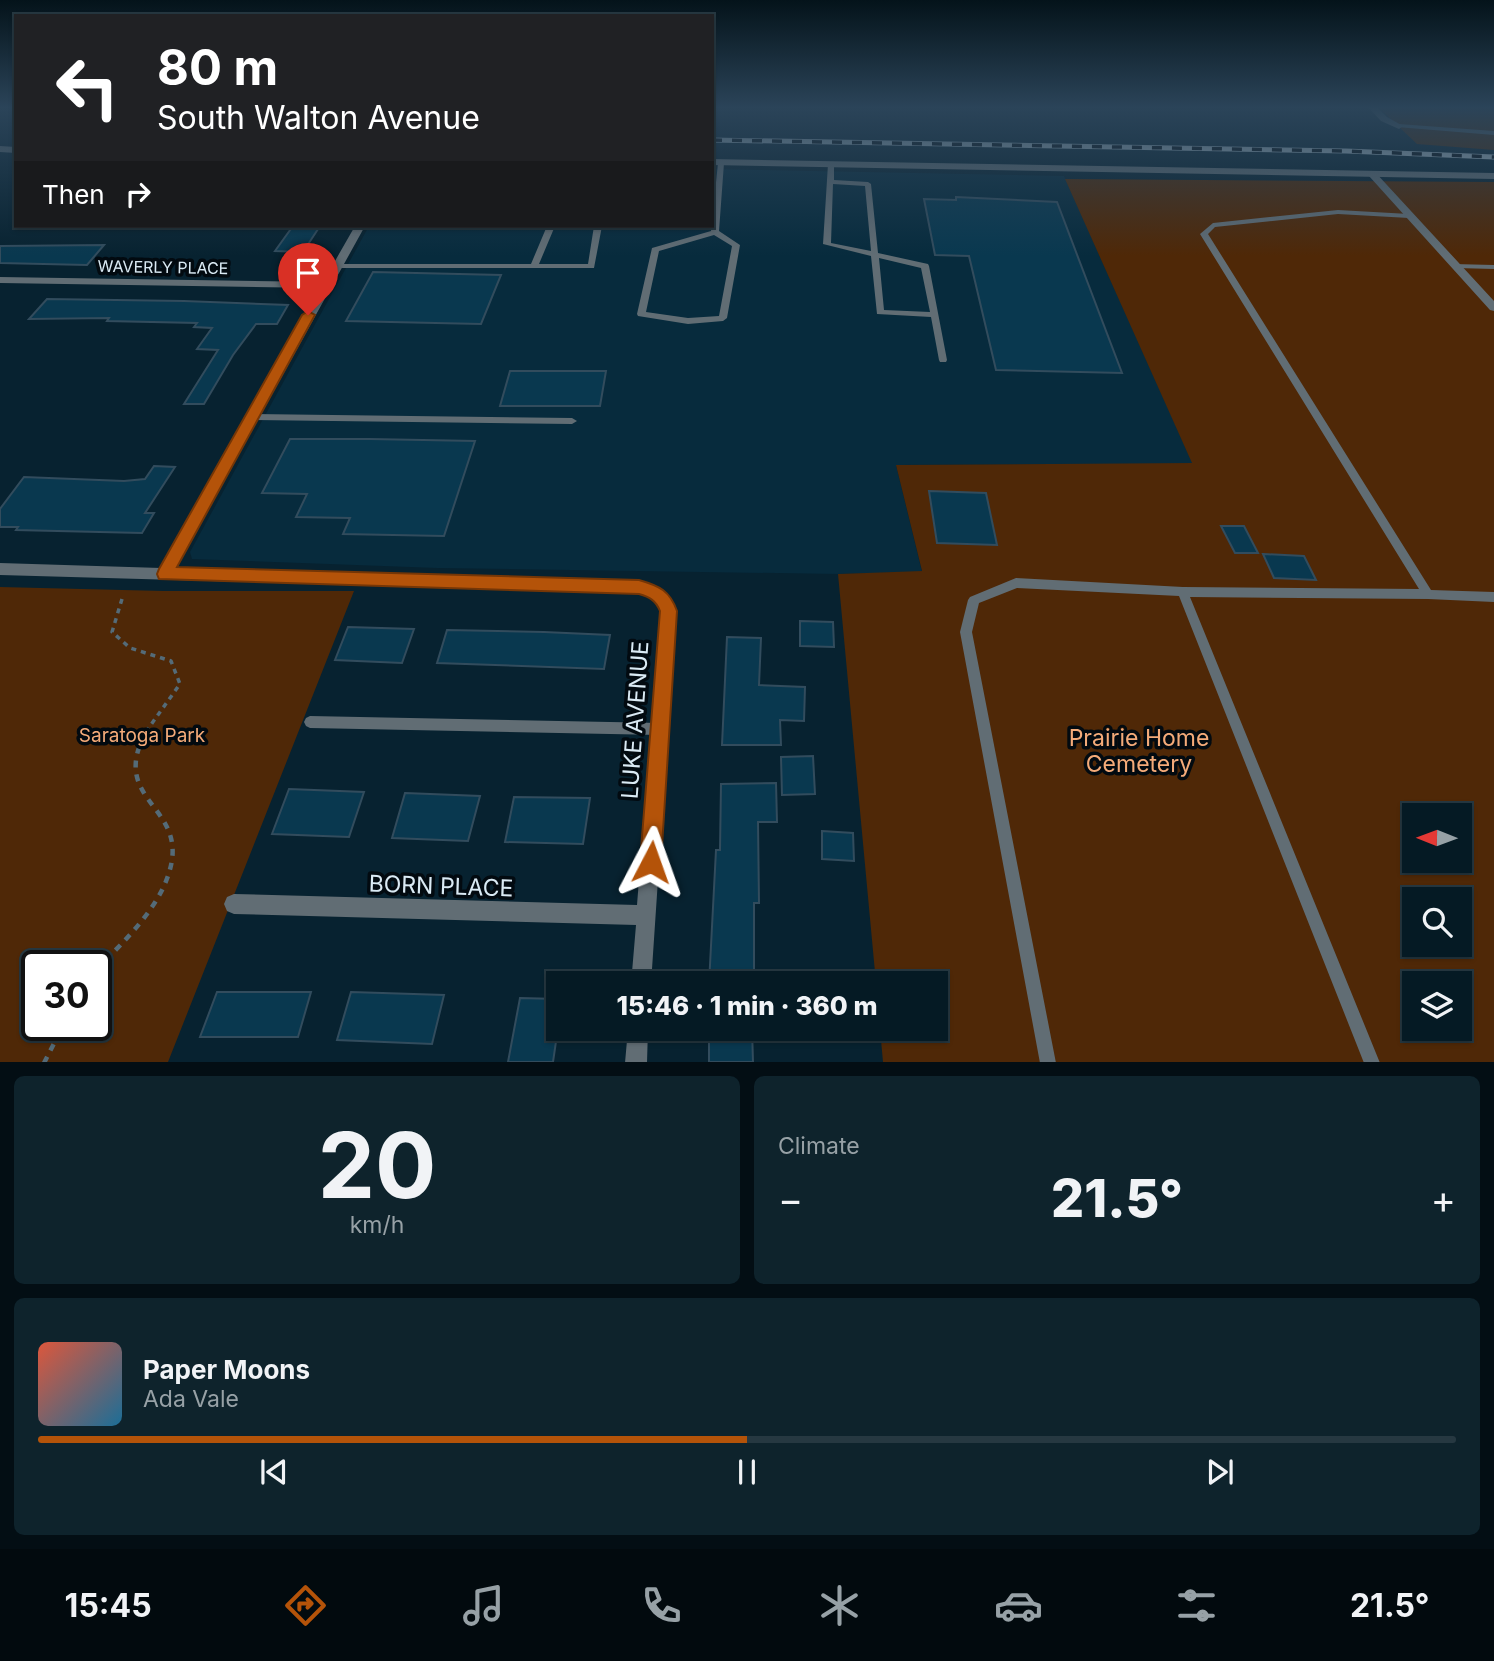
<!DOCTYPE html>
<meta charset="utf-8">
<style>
:root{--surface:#051a24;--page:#0e232c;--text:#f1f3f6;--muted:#97a1a6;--line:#263841;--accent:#b45309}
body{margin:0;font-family:Inter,sans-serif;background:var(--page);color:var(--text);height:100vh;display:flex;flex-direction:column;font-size:26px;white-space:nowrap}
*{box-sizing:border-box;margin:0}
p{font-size:23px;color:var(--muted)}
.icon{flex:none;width:38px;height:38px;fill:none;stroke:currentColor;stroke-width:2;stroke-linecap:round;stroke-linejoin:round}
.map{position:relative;height:1062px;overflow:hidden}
.details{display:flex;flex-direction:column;gap:14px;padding:14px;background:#030e14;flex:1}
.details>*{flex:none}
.top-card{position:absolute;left:14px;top:14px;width:700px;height:214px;border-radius:0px;box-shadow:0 2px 5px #0004,0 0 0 2px var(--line);background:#202124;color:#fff;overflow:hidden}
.needle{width:46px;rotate:271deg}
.fabs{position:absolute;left:1402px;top:803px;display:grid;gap:14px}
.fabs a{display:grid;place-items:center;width:70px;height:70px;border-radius:0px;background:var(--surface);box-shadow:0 2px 5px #0004,0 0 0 2px var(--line);font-size:35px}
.speed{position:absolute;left:21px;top:950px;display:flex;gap:14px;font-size:35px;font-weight:700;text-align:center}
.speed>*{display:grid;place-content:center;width:91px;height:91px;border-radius:50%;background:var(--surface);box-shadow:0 2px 5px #0004,0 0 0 2px var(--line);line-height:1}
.speed .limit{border:4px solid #111;border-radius:10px;background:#fff;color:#111}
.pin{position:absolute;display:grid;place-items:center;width:60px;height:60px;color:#fff;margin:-72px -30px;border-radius:50% 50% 50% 0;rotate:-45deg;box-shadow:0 0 7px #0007}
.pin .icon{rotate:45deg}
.me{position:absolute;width:77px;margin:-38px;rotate:4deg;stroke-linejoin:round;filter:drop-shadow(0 0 5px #0008)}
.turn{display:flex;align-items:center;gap:24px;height:147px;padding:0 28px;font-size:32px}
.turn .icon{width:91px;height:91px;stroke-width:2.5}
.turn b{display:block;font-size:49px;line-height:60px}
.then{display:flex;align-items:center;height:66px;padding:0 28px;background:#0003;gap:14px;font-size:26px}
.big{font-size:52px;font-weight:800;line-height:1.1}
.details .widget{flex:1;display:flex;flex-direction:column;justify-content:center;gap:10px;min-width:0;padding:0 24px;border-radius:10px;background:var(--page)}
.details .dial{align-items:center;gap:0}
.dial b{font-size:91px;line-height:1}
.song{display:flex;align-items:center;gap:21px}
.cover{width:84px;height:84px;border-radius:10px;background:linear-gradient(135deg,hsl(10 70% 55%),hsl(200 70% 35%))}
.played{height:7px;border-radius:4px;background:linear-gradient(90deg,var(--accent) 50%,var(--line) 50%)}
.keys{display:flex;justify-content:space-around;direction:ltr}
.heat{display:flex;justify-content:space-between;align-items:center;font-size:38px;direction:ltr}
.details .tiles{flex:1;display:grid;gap:14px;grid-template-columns:1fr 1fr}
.widget:last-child{grid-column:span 2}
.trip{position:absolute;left:546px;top:971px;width:402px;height:70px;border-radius:0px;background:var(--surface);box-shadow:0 2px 5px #0004,0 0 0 2px var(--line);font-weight:800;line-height:70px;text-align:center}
.tabs{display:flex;height:112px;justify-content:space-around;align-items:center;background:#020a0e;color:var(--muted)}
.tabs .icon{width:49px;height:49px}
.tabs .active{color:var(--accent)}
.tabs b{font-size:32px;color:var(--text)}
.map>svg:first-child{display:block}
.built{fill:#072b3d}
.green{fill:#4f2807;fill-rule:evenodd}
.building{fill:#09384f;stroke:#324c5d;stroke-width:2}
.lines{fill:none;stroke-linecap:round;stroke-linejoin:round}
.path-far1{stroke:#546b78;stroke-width:3.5;stroke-dasharray:5 5;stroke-linecap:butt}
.path{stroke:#546b78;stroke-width:4.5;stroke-dasharray:7 7;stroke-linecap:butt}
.service{fill:#616d74;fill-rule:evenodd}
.minor{fill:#616d74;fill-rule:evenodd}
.tertiary{fill:#616d74;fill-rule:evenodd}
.rail-casing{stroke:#b5c7d1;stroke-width:5}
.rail{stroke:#020a10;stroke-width:3.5;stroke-dasharray:10;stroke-linecap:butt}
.route{fill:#b45309;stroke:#753606;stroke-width:2}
.labels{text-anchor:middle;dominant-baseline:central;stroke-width:7;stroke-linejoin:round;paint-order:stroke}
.far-street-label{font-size:16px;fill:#daeaf4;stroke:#020a10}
.park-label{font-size:19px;fill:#f4ab79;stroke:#020a10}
.near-street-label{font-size:23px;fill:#daeaf4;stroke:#020a10}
.near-park-label{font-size:23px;fill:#f4ab79;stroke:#020a10}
</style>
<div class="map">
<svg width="1494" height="1063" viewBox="0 0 1494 1063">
<rect width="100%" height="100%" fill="#072230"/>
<path class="built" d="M712 169 1064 176 1193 464 896 465 922 572 838 574 437 568 192 559 190 552 369 226H712Z"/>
<path class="green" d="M1378 107H1494V150L1417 144Z
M1065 179 1494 182V1062H883L880 1029H936V984L876 983 838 574 922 571 896 465 1192 463ZM1414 816H1460V861H1414ZM1414 900H1460V945H1414ZM1414 984H1460V1029H1414Z
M0 587 164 591H354L168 1062 0 1063ZM37 966H96V1026H37Z"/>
<path class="building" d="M956 197 1057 202 1122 373 996 370 969 256 935 255 924 199 956 200Z
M293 226H320L303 252 275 251Z
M104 245 87 265 0 263V246Z
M373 272 501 275 481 324 346 321Z
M47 299 184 301 288 305 277 324H256L233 355 204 404H184L218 350 197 349 212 328 194 327 197 323 107 321 109 318 29 319Z
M510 371H606L600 406H500Z
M290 439H370L475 441 444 536 343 534 350 518 296 517 307 494 262 493Z
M154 466 175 467 145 513H154L142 533 16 530 18 527H0V509L24 477 124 481 145 479Z
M929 491 986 493 997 545 937 543Z
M1221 526H1244L1258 553H1235Z
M1263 554 1304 556 1316 580 1274 578Z
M800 621 833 622 834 647 800 646Z
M348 627 414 629 402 663 335 660Z
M447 630 544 632 610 635 604 669 437 663Z
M727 637 761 638 759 685 805 687 804 721 780 720 781 745H722Z
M813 756 815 794 782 795 781 757Z
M776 783 777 822H758L759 903H754V984H709L716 850H720L721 784Z
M289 789 364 792 349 837 272 834Z
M405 793 480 796 468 841 392 838Z
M514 797 590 798 583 844 505 842Z
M822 831 853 833 854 861 822 859Z
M217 992H311L298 1037H200Z
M351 992 444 995 432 1044 337 1040Z
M520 998 558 999V1028L553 1062H508Z
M709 1029H752L753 1062H709Z"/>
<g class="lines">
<path class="path-far1" d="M122 599 112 632 130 648 171 661 180 684 145 733"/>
<path class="path" d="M96 970C125 940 165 904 172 860 180 804 110 798 146 732
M44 1063 63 1026"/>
<path class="service" d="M1399 124 1494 131V135L1397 127V125Z
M721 161 724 163 719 231 740 245 727 318 723 321 688 324 638 316 637 314 652 248 711 231 718 163ZM714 235 732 246 719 316 688 318 646 312 659 251Z
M831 162 834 164V180L868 182 871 184 878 253 928 264 929 266 947 360 946 362H940L939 360 931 317 877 314 871 256 823 244 828 164ZM833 184 865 186 871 251 831 243ZM879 258 921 268 930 312 884 310Z
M1338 210 1409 214 1413 216 1409 218 1338 214 1215 227 1208 234 1431 590 1494 592V602L1428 599 1190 597 1380 1063H1364L1179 596 1017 588 979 603 972 632 1056 1063H1040L960 632 968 600 970 597 1016 578 1183 587 1419 589 1200 234 1213 223Z
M249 226H257L251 230 247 228Z
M547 226H555L539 264H588L594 226H602L594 268H337L333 266 337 264H531Z
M1453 264 1494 265V269L1456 268 1452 266Z
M252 414 572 418 577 421 572 424 252 420 247 417Z
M310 716 661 723 665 725 667 729 665 733 661 735 310 728 306 726 304 722 306 718Z"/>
<path class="minor" d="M1368 107H1377L1387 117 1403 126 1399 129 1381 121Z
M1369 172H1375L1494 301V311L1490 310 1369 176Z
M355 226H365L176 568 639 581C658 586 668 592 676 611L651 984H631L636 925 234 914 227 911 224 904 227 897 234 894 637 905 660 611C657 601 649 596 639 593L0 575V563L161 568 320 288 0 283V277L323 282Z
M628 1029H648L647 1063H625Z"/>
<path class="tertiary" d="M0 146 16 147V153L0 152Z
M712 159 1494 173V179L712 165Z"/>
<g class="rail-casing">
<path id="rail" d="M712 140 1346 151 1494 157"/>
</g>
<use href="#rail" class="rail"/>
</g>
<linearGradient id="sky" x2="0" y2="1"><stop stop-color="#04131a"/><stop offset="0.42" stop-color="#2b4459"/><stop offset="1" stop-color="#2b4459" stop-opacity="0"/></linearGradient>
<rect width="1494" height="256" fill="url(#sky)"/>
<path class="route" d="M308 311 315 315 177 567 639 580C660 586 670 591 677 611L661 862 658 869 651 872 643 869 640 862 660 611C656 601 650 597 639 594L159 579 157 574 159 569 302 315Z"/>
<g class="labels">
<g class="far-street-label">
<text transform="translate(163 267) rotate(1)">WAVERLY PLACE</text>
</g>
<g class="park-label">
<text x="142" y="735">Saratoga Park</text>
</g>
<g class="near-street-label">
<text transform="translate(635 720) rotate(-86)">LUKE AVENUE</text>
<text transform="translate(441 886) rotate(2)">BORN PLACE</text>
</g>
<g class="near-park-label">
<text x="1139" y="738">Prairie Home<tspan x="1139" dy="26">Cemetery</tspan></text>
</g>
</g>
</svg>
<div class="fabs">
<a><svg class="needle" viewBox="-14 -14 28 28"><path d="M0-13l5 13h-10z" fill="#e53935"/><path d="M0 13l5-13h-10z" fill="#97a1a6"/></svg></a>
<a><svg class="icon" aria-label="search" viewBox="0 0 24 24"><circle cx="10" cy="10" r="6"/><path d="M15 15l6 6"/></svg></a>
<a><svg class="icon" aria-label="layers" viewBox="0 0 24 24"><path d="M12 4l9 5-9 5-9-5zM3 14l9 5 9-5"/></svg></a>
</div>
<div class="speed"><div class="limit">30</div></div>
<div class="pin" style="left:308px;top:315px;background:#d93025"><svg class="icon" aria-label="arrive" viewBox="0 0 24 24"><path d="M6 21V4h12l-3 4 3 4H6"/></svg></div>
<svg class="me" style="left:651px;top:862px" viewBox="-20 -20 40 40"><path d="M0-17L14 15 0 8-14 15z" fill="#b45309" stroke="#fff" stroke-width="4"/></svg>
<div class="trip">15:46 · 1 min · 360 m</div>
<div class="top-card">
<div class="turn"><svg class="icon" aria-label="left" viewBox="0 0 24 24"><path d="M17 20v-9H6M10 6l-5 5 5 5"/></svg><div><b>80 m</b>South Walton Avenue</div></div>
<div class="then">Then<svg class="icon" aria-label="right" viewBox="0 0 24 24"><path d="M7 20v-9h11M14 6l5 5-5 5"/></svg></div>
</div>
</div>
<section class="details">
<div class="tiles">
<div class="widget dial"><b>20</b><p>km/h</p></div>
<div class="widget"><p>Climate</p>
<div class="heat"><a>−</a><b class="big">21.5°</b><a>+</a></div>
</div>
<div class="widget">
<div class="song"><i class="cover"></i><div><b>Paper Moons</b><p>Ada Vale</p></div></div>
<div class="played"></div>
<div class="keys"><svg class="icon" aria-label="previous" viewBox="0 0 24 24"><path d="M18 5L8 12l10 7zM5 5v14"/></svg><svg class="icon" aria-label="pause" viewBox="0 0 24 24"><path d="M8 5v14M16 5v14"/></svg><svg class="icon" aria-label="next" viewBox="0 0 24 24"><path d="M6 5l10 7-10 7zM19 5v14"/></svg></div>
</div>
</div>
</section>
<nav class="tabs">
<b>15:45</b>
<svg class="icon active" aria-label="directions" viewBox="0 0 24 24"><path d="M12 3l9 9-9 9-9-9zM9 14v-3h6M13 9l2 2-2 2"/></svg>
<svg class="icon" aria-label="music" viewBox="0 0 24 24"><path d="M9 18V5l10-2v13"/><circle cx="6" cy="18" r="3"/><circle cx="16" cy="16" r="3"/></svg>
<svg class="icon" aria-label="phone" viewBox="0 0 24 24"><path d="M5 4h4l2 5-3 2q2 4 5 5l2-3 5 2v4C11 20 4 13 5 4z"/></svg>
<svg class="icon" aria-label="climate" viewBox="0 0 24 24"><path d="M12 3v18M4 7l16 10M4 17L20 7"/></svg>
<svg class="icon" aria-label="car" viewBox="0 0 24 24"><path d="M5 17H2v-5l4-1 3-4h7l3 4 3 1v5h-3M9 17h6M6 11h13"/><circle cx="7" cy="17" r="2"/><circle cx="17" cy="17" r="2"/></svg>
<svg class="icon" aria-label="filters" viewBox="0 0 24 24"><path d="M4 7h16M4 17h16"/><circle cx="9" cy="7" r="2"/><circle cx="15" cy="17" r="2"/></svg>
<b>21.5°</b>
</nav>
